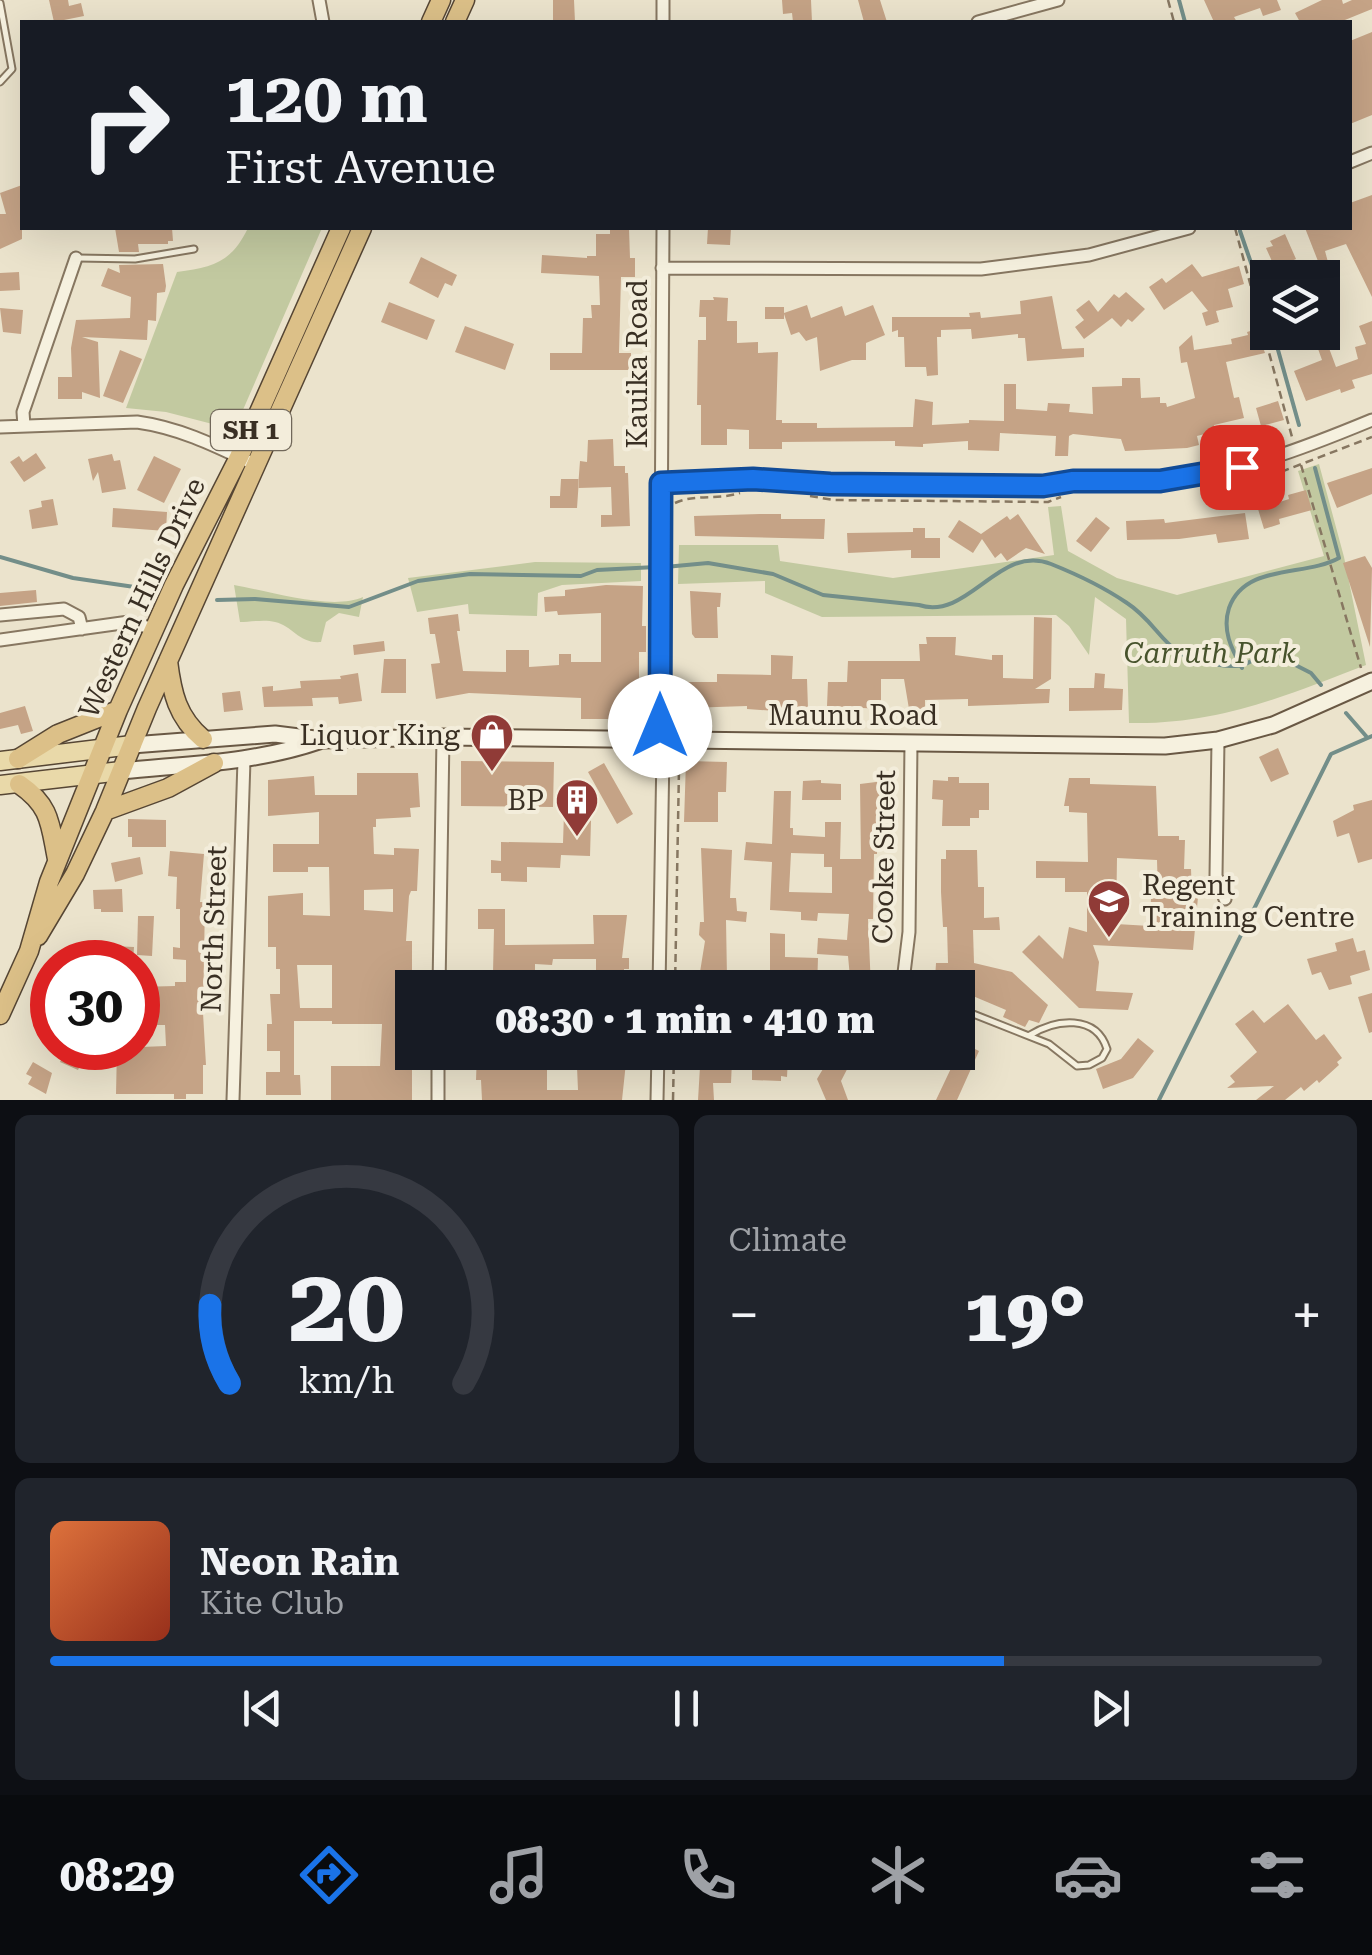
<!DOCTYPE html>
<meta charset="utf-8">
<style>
:root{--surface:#171b24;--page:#20242c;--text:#f1f3f6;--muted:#9ea1a6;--line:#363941;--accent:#1a73e8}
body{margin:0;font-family:"Roboto Serif",serif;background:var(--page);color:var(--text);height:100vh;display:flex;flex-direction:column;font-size:38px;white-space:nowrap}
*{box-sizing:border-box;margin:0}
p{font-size:32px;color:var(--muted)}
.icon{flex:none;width:55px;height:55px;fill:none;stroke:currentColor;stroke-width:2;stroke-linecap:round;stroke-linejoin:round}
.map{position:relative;height:1100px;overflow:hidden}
.panel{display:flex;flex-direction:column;gap:15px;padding:15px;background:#0d0f14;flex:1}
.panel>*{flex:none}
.guide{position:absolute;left:20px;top:20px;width:1332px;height:210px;border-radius:0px;box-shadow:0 10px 40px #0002;background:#171b24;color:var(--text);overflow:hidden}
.buttons{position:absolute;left:1250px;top:260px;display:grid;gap:20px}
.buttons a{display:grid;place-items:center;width:90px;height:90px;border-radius:0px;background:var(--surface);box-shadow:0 10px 40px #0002;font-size:50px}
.speed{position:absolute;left:30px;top:940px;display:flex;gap:20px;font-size:50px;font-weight:700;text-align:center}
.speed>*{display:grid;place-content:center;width:130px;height:130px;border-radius:50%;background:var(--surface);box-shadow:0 10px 40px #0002;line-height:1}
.speed .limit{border:15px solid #d22;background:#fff;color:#111}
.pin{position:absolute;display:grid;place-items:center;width:85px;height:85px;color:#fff;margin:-42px;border-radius:20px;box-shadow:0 5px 15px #0006}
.me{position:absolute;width:110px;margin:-55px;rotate:0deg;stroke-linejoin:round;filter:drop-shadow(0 0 8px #0008)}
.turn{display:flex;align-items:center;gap:35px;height:210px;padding:0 40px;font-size:45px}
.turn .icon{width:130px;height:130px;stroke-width:2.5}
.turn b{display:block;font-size:70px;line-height:85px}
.big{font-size:75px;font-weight:800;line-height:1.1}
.panel .tile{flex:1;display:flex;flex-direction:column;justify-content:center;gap:15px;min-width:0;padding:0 35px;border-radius:15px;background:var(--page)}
.panel .dial{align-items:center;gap:0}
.dial svg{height:260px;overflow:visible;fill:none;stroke:var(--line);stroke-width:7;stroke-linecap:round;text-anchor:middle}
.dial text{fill:var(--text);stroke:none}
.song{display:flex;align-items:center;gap:30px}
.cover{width:120px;height:120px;border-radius:15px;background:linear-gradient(135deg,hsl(20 70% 55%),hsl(10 70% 35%))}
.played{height:10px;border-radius:5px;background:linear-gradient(90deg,var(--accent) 75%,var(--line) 75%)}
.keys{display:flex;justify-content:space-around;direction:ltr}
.heat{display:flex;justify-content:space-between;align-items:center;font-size:55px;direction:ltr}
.panel .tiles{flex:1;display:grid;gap:15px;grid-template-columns:1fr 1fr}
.tile:last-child{grid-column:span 2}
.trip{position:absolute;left:395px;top:970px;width:580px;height:100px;border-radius:0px;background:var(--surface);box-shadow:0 10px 40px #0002;font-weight:800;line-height:100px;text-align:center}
.tabs{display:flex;height:160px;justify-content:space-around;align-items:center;background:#090b0e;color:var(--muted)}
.tabs .icon{width:70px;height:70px}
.tabs .on{color:var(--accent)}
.tabs b{font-size:45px;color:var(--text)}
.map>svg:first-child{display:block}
.green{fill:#c2c9a0}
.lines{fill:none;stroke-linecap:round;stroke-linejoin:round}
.stream{stroke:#738e89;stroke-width:4}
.building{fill:#c5a386;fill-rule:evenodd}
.service-casing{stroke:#877761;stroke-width:9}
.minor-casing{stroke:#877761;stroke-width:15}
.secondary-casing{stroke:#695844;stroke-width:19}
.primary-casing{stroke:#564634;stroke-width:21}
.trunk-casing{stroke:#564634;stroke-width:21}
.path{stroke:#877761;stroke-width:2.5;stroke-dasharray:8 5;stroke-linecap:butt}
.service{stroke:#f6f1df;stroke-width:5}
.minor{stroke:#f6f1df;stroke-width:11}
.secondary{stroke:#f6f1df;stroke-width:15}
.primary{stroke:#e9d9a9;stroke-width:18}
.trunk{stroke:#dcc088;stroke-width:18}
.route-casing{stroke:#114b97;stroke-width:25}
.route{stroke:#1a73e8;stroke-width:18}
.labels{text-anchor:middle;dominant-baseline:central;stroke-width:8;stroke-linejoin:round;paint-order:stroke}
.shield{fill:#f3eddb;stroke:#71685a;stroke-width:2.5}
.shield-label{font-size:25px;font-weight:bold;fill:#392f23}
.street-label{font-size:28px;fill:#392f23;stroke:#f3eddb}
.park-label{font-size:28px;font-style:italic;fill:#47532c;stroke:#f3eddb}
.poi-label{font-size:28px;fill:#392f23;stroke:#f3eddb;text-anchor:end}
</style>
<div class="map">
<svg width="1372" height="1100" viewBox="0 0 1372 1100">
<rect width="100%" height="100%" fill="#ebe3cc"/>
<path class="green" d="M248 228H322L239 419 224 427 166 412 126 408 177 272C213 267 231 263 248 228Z
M1319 464 1344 557 1366 665C1285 696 1218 725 1129 723L1126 619 1095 597 1089 655 1069 626 1056 615 822 617 765 593V581L678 584 679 545H778L780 561 893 578 1054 555 1048 507 1061 506 1068 551 1117 578 1177 595 1324 556 1298 471Z
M535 562 641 563V581L562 585 538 593 537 616 469 614 468 604 417 612 408 578Z
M234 585C269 591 332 611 363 597L359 617 339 613 326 622 321 642C299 644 293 626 275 622 265 619 250 622 240 622Z"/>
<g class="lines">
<path class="stream" d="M1179 0 1185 22
M1240 231 1268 312
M1273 332 1299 425
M0 557 73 578 155 590
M665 567 708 563 773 574 823 595 919 605C969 621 999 543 1051 564 1076 574 1105 588 1127 603 1161 625 1164 658 1212 664 1243 668 1241 668 1268 651L1311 673 1321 685
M217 600 255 599 349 607 418 581 470 574 581 576 597 570 656 567
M1242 668C1231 648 1222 630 1229 608 1245 563 1305 577 1339 558L1315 468
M1346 713 1366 736
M1159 1100 1331 754 1372 736"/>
</g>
<path class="building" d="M49 0H68L69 6 81 3 84 16 54 22Z
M553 0H574L575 22H553Z
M782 0H811L812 22H793L792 13 783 14Z
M858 0H880L887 22H864Z
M1204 0H1277L1281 10 1263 16 1260 8 1234 17 1237 22H1214Z
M1322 0H1342L1343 4 1352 0H1372V9L1340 22H1300L1295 13Z
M1372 32V115L1350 124V41Z
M22 185V239L0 249V214H6L0 193Z
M1372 195V297L1346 244 1325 251 1332 277 1325 279 1305 228H1350V203Z
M115 228H172L173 241H168V244H138L139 252H119Z
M610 228H629L630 258H635V277H621L619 353H631V370H550V353H582L583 318H592L591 305H600L599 276 541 273 542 255 587 258V256H596V234H610Z
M708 228H731L730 245 707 244Z
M1285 234 1296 259 1275 268 1266 248 1273 246 1270 241Z
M421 257 457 275 452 286 445 283 438 298 409 283Z
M163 264 166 286 165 292 157 293 156 321 148 320 147 340 82 337 98 342 100 398 82 392V399H58V377H72L71 348 76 320 130 318 131 297 101 286 108 268 120 273 119 265Z
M1192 264 1202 277 1239 266 1244 284 1228 289 1233 307 1216 311 1219 322 1206 326 1202 313 1208 311 1192 291 1164 310 1149 287 1162 278 1166 283Z
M19 272 20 290 0 291V273Z
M1126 292 1145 309 1132 322 1128 319 1121 327 1112 318 1084 339 1075 327 1084 320 1076 310 1089 300 1098 312 1114 294 1119 298Z
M1052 296 1062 349 1084 348V357L1027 361 1025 338H1018V334L972 339 971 329 941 330V337H937L938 375 927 376 926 367H905L904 337H898V330L892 332V317H970L969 313 980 312 981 318 1021 314 1020 301Z
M713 297 728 298 727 321H737V343L758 342V353L778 352 776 420H782V423H817V428L913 427 915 399 933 402 932 425 969 423V420L1004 421V384H1016V409L1047 411 1048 403 1070 404 1069 412 1093 414 1092 387 1122 386V378H1140L1141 398 1160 397V403H1166L1167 407 1195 398 1187 362 1181 363 1179 347 1192 335 1194 350 1232 344 1231 339 1248 335 1247 332 1257 329 1265 353 1226 362 1234 398 1239 397 1244 418 1214 425 1216 431 1197 436 1199 445 1187 448 1125 451 1121 439 1073 434 1069 436 1068 456H1055L1056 436 1000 433 999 451 968 450V441L923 444V447L895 446V441L782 442V449H749V430L727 429V445H701V405H697L698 340H706V317H699L700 300H714Z
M389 302 435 320 427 340 381 322Z
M807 305 811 318 842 306 845 316 873 305 885 335 866 343V360H852L820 371 817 337 806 341 799 332 791 335 784 314V319H765V307H784V313Z
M0 308 23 310 21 334 3 332Z
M1372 321V374L1352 380 1355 388 1341 393 1340 389 1306 401 1294 371 1322 360 1312 332H1323L1336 367 1358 359 1355 347 1366 344 1359 326Z
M465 326 514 344 505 370 455 352Z
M120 350 142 359 123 403 103 396Z
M1278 401 1284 420 1261 426 1256 408Z
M613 439 614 466H625V473H628L630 526 601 527V515H612L611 487 578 488 580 461 587 462 588 440Z
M36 453 46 468 24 482 10 462 19 456 23 462Z
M112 454 114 461 120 460 126 489 102 493 98 472 93 481 88 459Z
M154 456 181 469 164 503 137 490Z
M1372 468V494L1337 508 1327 483Z
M561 479H579L577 508H550V496H560Z
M1306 490 1312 510 1279 519 1280 524 1264 529 1258 509 1289 499 1288 495Z
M53 499 58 525 32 529 29 510 42 507 41 501Z
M113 508 167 512 166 531 112 527Z
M1245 513 1249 539 1218 543 1216 534 1179 539 1127 540 1126 521 1164 519 1165 523Z
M760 514H781V519H825L824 539 695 536 694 516Z
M1018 514 1045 554 1026 548 1007 561 1001 553 995 558 982 539 973 553 948 537 959 520 981 534 1007 516 1010 520Z
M1096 517 1110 528 1091 552 1076 541Z
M913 528H925V538H940V558H911V550L848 553 847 533 913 532Z
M1365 556 1372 568 1370 647 1343 563Z
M606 585 643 586 642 626H646V652H639V719H581V698L469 693 436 699 431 664 440 663 435 634H430L428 618 458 614 460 631H457L463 671 506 672V650H529V667L559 665V654H571V662H601V613L558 615 557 611 545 612 544 597 565 596V590Z
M36 590 37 602 0 606V593Z
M690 591 721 593 720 607H717L718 638H695L692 634Z
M1034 617 1052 618 1051 679 1035 689H1050L1049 703 968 706V699L925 700V709H909L904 679H881V709L827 706 828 682H847L848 661H920L919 644H927L926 637H956L955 655 992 660V655H1003V678L1033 679Z
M384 641 385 651 354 655 353 645Z
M771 655 793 656 792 679H807L808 709H791V712L747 709V706L687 708V682H717V674L771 675Z
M384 659H406V693H381Z
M358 673 362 701 339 704 338 697 312 698 313 706 264 707 262 687 273 686V691L301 688 300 681 341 679 340 676Z
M1095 673 1105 674 1104 688 1123 689 1122 710 1069 711V688H1094Z
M240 691 243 710 224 712 222 693Z
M25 706 33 731 21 734 18 725 0 729V713Z
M1278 748 1289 774 1271 782 1259 757Z
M461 761 554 762 553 807 461 806Z
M686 761 727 762 726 792H718V822H684Z
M604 763 633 814 617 824 588 772Z
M357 773H418L420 807 410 808 411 817 376 819V827H373L374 854 394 855V848L419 849 417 891H411L409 896 406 941H412V1100H331V1066H380L382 1024H332V1021H294V1075H300L301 1095H266V1072H280V1051H267V1024H272L270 994H280V969H276V947H268V896L303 893V915L330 916 329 867H308V872H273V844H319V812L268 816V780L314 776 315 795H357ZM393 889V912L364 910V890ZM297 965H332V1008H300Z
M948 777H959V783H989V810H979V818H970V826H942L943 800 932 799 933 780 948 781Z
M1069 778H1090V784L1156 786 1158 836H1179V840H1185L1184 869H1191L1192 897H1198L1193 950 1093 945 1099 962 1096 991 1133 993 1128 1010 1079 1008 1022 952 1039 935 1063 959 1069 927 1087 932V892H1065V878H1036V861L1088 862 1087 813 1069 812V806H1064ZM1117 858 1157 860 1158 896H1151L1150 926 1116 924Z
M821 780V783L841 784V800H802L803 781Z
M884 781 883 820H877V854H874L873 919H868L871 988H851L848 956 817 954 818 938 847 940 849 914 818 913 817 921 801 920V912L770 910 772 862 744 860 746 842 772 844 774 791H791L790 828H793V835L825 837V822H841L840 859H861L860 784ZM791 853 824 854V867H832V893L789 892Z
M1372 800V859L1358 863 1349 833 1337 837 1333 821 1354 810 1353 805Z
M564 813 584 814 591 821 590 856 561 855 560 868 527 867V882L501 881V873H491V860L501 861V842L563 843Z
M128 819 166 820V847H132V837H128Z
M701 848 732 850 730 898H736L737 911 747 912 746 922 726 920 727 978 705 977V972H700L705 941 699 935 700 922H704Z
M946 850H977L978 887H984V918L999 917 1000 930H973L974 963 1012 972 1048 1005 1039 1023 1029 1020 1025 1027 1003 1017 1006 1010 935 980 936 963H948L947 927H943L941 892V859H946Z
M170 851 204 854 200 902H205L203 1013 206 1065H203V1094H186V1099H174V1094H116L117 1048 166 1046 165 1025H149V1002L138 1001V987L175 986V982H186V960L173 959V947L180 948V909H176L177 877 168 876Z
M140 857 143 874 115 882 111 863Z
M122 889 123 912H101V909H94L93 890Z
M478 909H505V945L594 944 593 915H627L622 958H629V969H624V988H596V959H553L552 965 535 964V982L501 981V988H477V973H493L494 929H478Z
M138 916H154L152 956 137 955Z
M770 933 785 934V957L818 958 817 988H770Z
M1353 938 1357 952 1365 950 1370 970 1350 976 1352 984 1329 990 1321 972 1312 975 1307 959 1337 951 1335 943Z
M92 945 134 947 133 962H90Z
M52 986V1046L40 1039 45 1029 34 1023Z
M1372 993V1032L1369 1033 1358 997Z
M1288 1004 1316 1040 1324 1034 1342 1058 1337 1062 1339 1065 1319 1083 1317 1080 1304 1091 1301 1087 1285 1100H1256L1274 1086 1227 1088 1235 1082 1230 1076 1257 1052 1235 1024 1253 1010 1264 1023Z
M1138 1038 1154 1051 1133 1078 1103 1089 1096 1069 1121 1059Z
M963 1043 979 1051 957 1100H936Z
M67 1048H89L78 1070 60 1062Z
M477 1052H506V1064H547V1090H578L577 1067 597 1066 598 1052 627 1053 622 1100H482L481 1080H476Z
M833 1052H856L841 1081 848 1100H826L817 1079Z
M769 1056 788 1057 787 1077 781 1076V1081L752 1080V1064L768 1065Z
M703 1060 732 1061 731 1083H713L714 1100H698L700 1067H703Z
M33 1062 52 1073 46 1094 28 1084 32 1077 26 1074Z"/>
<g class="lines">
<g class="service-casing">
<path id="service" d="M0 3 12 69 0 82
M78 258 135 259 194 249
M904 973 920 988
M958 1008 1049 1044 1077 1066 1089 1065 1102 1058 1107 1049C1096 1014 1056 1019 1030 1035"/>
</g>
<g class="minor-casing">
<path id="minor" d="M319 0 323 22
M663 22V0
M978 22 1058 0
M1350 162 1372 153
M662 268 981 269 1089 255 1189 228
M24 426 23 412 76 258
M0 427 137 422C181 428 218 447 258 466
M661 483 753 479 830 484 1043 486C1082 480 1120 484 1158 481 1235 475 1302 449 1372 420
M0 615 64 609 79 617 82 629
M0 640 129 622 154 629
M1218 740 1216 876 1225 899
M904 973 909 932 911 742
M439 988 443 737
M659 988 663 752 660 726 663 228
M233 1100 244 760
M438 1100V1052
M657 1100 658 1052"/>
</g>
<g class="secondary-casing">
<path id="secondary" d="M132 745 275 734 323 740 443 737 1165 746 1218 740 1273 725 1372 681
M121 771C189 764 255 763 319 741"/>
</g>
<g class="primary-casing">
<path id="primary" d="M0 761 132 745
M0 785 121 771"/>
</g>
<g class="trunk-casing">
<path id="trunk" d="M431 22 441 0
M455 22 465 0
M168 661C172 693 177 717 203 739
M18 759 58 734 118 710
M19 784C51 806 50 824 57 859
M105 811 168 788 214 763
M38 936 75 874 105 811 147 708 362 228
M0 1015 29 951 49 882 118 710 174 585 239 457 341 228"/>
</g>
<path class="path" d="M1168 0 1174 22
M1235 228 1292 437
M1301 465 1361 668
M1256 477 1273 475 1372 437
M810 496 833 500 1048 502 1061 497
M675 503C694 494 718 500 740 493
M675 988 679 769 690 756
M673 1100 674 1052"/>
<use href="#service" class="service"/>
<use href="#minor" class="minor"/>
<use href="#secondary" class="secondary"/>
<use href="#primary" class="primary"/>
<use href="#trunk" class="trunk"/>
</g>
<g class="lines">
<g class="route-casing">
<path id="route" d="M660 726 661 483 753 479 830 484 1043 486 1073 481H1160L1242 467"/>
</g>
<use href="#route" class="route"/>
</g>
<defs>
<g id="shop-pin" transform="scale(2.25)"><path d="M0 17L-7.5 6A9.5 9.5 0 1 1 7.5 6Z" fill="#903b37" stroke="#f3eddb"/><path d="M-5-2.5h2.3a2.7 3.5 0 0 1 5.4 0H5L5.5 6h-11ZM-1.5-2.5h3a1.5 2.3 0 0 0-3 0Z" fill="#fff"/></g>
<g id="building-pin" transform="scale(2.25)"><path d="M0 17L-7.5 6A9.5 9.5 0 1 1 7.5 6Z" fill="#903b37" stroke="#f3eddb"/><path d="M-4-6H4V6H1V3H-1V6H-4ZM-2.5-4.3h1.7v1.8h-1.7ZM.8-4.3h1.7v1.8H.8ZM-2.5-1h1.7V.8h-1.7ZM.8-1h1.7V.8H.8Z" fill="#fff"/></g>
<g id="university-pin" transform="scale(2.25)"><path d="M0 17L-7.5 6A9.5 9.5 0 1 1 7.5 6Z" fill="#903b37" stroke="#f3eddb"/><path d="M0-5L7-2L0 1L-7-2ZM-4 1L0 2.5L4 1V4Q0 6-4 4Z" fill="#fff"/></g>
</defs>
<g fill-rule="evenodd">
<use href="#shop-pin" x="492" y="735"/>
<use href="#building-pin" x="577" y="800"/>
<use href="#university-pin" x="1109" y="901"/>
</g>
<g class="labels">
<rect class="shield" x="211" y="410" width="80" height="40" rx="8"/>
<g class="shield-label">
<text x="251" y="430">SH 1</text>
</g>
<g class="street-label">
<text transform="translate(637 364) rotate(-90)">Kauika Road</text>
<text transform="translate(142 598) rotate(-65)">Western Hills Drive</text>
<text x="853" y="715">Maunu Road</text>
<text transform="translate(884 857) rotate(-89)">Cooke Street</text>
<text transform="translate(214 929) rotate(-88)">North Street</text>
</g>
<g class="park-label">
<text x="1210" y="653">Carruth Park</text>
</g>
<g class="poi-label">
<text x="460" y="735">Liquor King</text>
<text x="544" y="800">BP</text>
<text x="1142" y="885" text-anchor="start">Regent<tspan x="1142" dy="32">Training Centre</tspan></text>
</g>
</g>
</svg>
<div class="buttons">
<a><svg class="icon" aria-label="layers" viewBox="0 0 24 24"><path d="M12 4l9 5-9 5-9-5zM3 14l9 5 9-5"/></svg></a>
</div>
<div class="speed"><div class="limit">30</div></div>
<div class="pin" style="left:1242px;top:467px;background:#d93025"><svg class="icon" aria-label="arrive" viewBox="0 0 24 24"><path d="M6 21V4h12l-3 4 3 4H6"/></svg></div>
<svg class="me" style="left:660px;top:726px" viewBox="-20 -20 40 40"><circle r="19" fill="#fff"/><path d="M0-13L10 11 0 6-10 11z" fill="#1a73e8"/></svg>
<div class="trip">08:30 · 1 min · 410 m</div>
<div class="guide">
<div class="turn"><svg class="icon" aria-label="right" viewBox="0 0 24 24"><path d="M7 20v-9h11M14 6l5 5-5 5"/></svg><div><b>120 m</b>First Avenue</div></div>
</div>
</div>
<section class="panel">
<div class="tiles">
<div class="tile dial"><svg viewBox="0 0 100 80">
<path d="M14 69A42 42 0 1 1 86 69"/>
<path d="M14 69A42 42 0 0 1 8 45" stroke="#1a73e8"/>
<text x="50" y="56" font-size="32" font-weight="700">20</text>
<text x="50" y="72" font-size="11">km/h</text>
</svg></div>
<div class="tile"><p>Climate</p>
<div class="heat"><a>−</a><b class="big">19°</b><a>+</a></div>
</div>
<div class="tile">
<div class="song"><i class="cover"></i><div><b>Neon Rain</b><p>Kite Club</p></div></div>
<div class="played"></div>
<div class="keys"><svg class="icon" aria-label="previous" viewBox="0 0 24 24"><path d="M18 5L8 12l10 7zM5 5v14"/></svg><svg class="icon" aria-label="pause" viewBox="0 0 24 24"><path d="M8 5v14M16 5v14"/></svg><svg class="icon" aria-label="next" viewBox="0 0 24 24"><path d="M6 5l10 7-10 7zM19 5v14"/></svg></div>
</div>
</div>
</section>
<nav class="tabs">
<b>08:29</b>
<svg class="icon on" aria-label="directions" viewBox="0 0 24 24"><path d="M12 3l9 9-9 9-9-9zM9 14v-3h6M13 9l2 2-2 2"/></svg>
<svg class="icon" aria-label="music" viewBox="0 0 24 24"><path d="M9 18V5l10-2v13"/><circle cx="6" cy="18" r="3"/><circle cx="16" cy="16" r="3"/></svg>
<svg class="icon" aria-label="phone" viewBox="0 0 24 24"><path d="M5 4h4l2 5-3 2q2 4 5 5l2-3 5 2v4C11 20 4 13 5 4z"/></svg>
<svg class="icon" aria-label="climate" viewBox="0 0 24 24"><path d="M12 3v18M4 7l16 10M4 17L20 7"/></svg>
<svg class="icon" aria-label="car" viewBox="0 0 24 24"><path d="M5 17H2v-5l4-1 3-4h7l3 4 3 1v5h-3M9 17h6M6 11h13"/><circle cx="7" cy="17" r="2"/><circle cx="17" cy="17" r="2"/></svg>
<svg class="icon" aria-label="filters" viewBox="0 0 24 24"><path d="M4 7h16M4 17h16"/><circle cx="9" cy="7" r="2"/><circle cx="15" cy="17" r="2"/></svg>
</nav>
